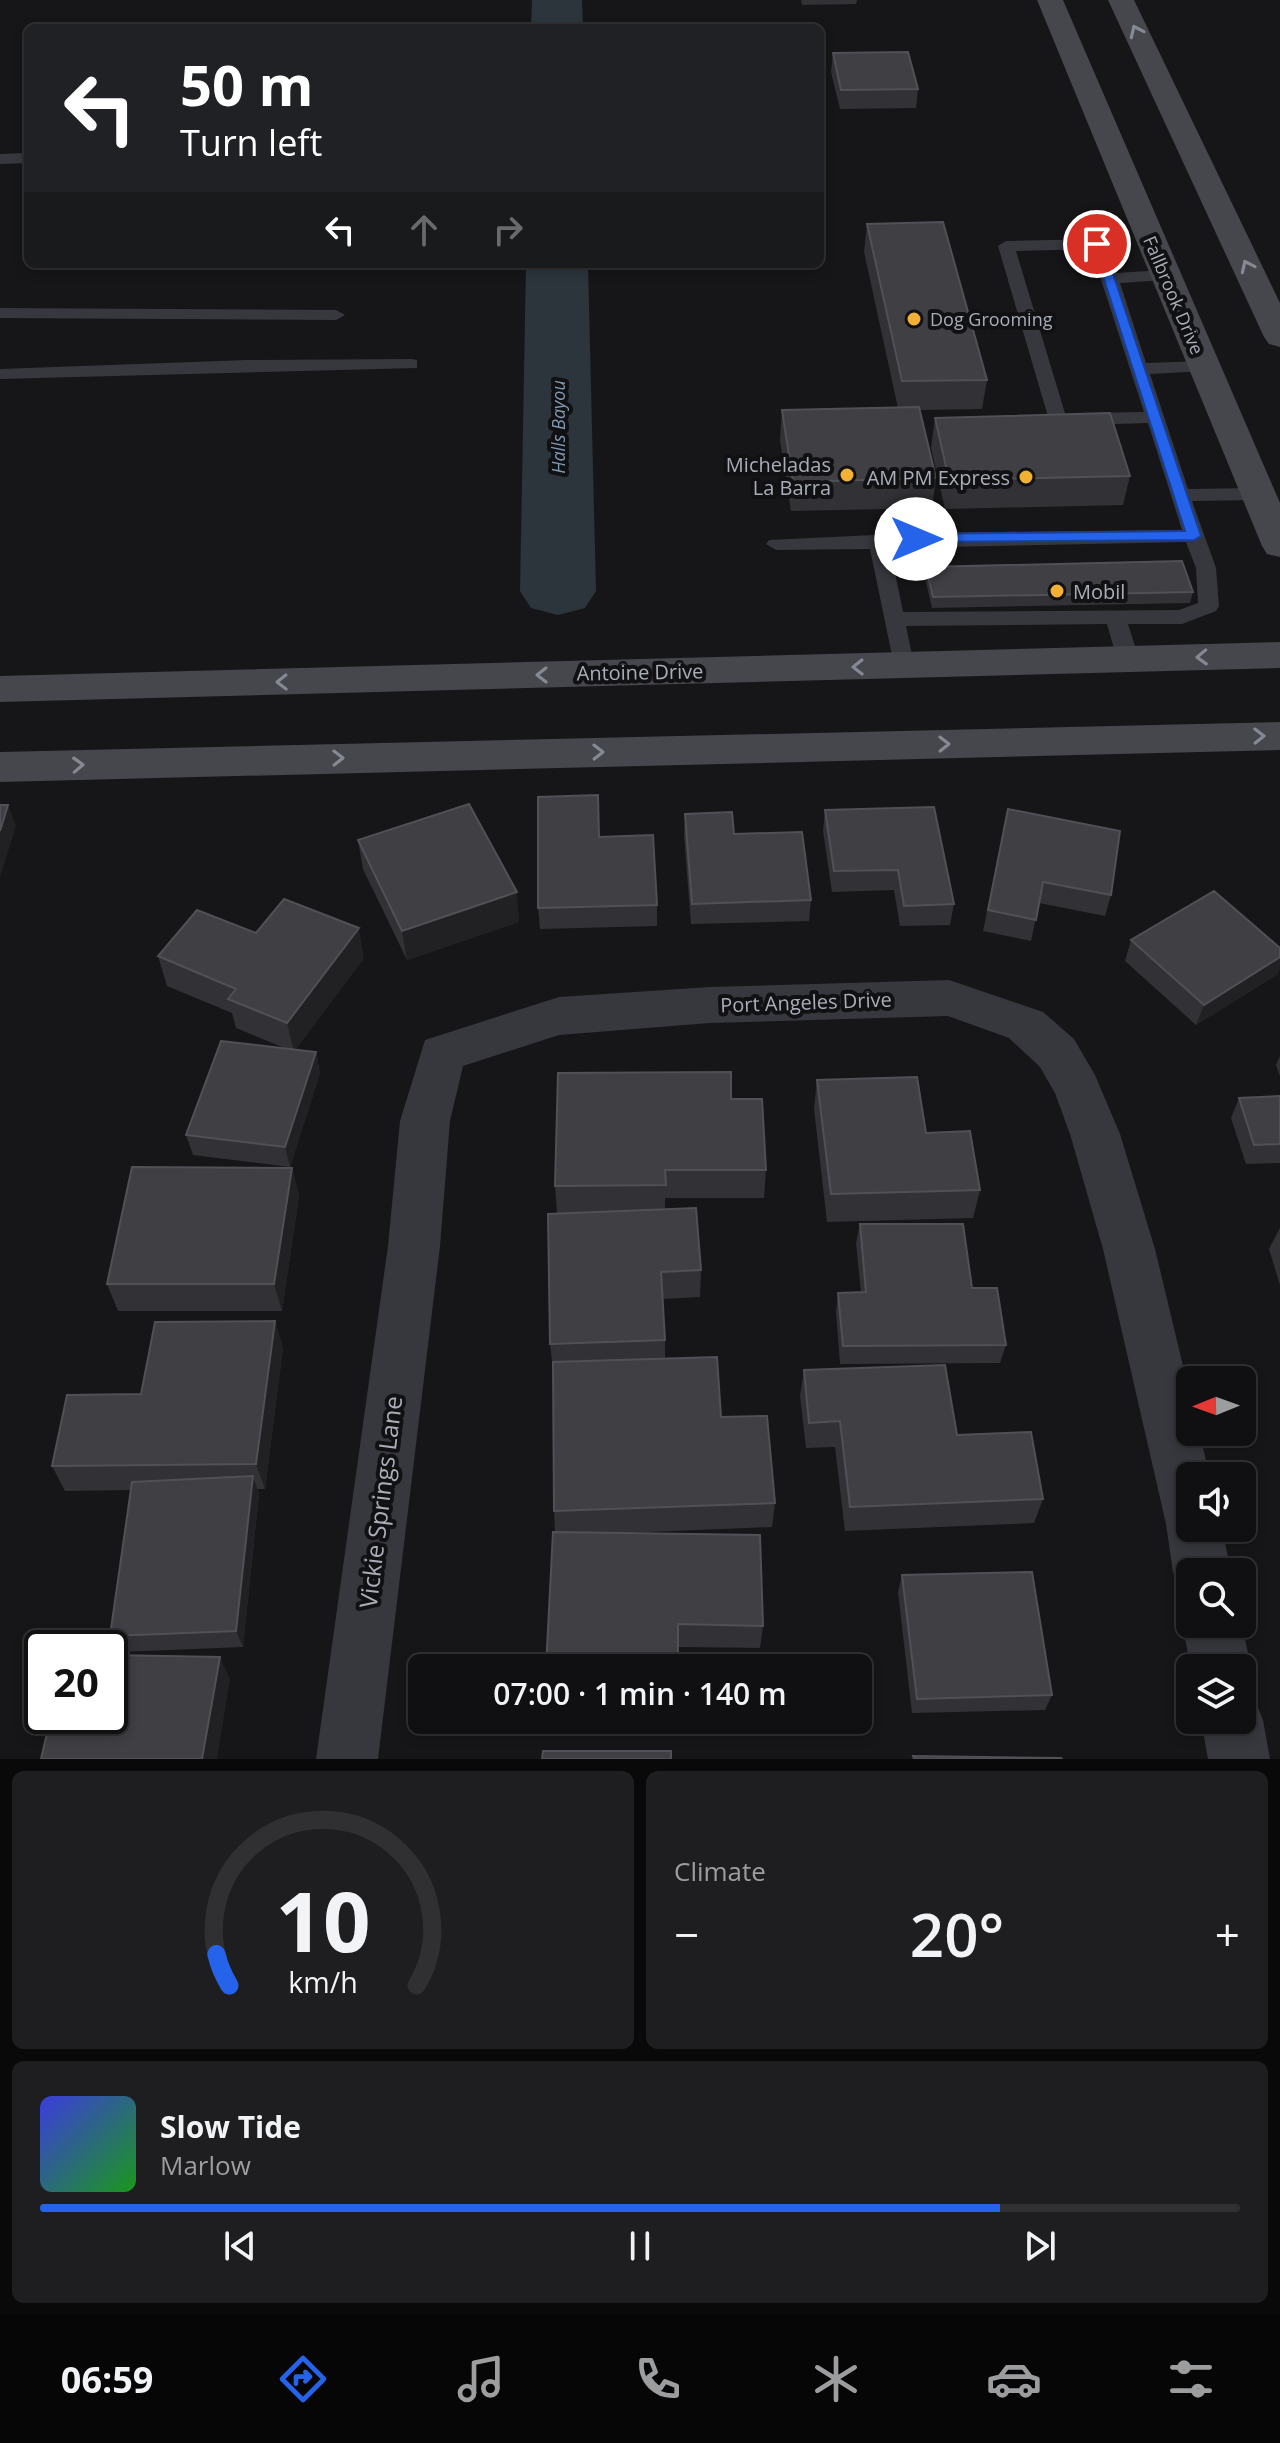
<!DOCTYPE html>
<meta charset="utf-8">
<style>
:root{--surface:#101012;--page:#1e1e20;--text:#f1f3f6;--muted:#9c9d9f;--line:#303032;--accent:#2563eb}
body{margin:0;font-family:"Open Sans",sans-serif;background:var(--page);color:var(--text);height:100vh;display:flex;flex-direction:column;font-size:30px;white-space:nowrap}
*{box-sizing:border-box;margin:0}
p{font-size:26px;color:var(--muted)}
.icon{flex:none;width:44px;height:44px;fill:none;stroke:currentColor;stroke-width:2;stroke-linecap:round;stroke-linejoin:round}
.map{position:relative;height:1759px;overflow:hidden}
.sheet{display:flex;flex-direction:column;gap:12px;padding:12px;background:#09090a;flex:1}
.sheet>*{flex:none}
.banner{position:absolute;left:24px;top:24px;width:800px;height:244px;border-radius:12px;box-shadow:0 4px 12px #0003,0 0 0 2px var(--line);background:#202124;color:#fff;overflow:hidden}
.needle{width:52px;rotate:269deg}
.buttons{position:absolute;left:1176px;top:1366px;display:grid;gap:16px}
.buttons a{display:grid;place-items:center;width:80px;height:80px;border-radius:12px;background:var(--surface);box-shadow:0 4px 12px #0003,0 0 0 2px var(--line);font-size:40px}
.speed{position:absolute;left:24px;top:1630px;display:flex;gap:16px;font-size:40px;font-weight:700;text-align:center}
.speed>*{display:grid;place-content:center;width:104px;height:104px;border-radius:50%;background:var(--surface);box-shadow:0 4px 12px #0003,0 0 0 2px var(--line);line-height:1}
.speed .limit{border:4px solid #111;border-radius:12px;background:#fff;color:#111}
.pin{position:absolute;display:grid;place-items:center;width:68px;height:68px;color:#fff;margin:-34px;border:4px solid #fff;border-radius:50%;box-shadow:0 2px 8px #0007}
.me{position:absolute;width:88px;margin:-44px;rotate:90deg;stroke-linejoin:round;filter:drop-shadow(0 0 6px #0008)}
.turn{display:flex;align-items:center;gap:28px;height:168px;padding:0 24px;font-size:36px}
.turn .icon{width:104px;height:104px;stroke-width:2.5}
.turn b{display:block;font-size:56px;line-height:68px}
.lanes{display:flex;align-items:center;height:76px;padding:0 24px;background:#0003;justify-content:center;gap:40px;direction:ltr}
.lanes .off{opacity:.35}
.big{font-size:60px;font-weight:600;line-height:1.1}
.sheet .tile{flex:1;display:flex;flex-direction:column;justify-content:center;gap:12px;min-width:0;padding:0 28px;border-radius:12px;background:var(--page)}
.sheet .dial{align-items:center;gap:0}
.dial svg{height:208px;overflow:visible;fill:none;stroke:var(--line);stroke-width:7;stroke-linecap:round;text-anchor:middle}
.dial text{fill:var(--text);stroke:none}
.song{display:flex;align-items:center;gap:24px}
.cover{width:96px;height:96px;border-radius:12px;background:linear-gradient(135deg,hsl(240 70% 55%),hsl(120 70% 35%))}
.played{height:8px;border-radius:4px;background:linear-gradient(90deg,var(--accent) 80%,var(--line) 80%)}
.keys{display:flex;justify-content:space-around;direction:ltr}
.heat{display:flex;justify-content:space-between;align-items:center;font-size:44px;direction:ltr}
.sheet .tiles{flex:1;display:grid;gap:12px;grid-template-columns:1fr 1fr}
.tile:last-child{grid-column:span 2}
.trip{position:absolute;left:408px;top:1654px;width:464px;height:80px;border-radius:12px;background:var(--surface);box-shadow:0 4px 12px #0003,0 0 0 2px var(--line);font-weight:600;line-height:80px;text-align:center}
.tab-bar{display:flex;height:128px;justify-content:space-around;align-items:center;background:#060607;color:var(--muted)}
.tab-bar .icon{width:56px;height:56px}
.tab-bar .current{color:var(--accent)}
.tab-bar b{font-size:36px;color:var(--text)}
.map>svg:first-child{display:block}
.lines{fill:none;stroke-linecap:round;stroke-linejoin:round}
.river{fill:#2c353c;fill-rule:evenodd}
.lane{fill:#37383d;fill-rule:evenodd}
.street{fill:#37383d;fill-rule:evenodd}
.secondary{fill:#45474d;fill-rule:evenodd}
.wall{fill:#323236}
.shaded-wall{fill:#212124}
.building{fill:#3f3f44;stroke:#4f5156;stroke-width:2}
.oneway{stroke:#858993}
.route{fill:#2563eb;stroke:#184099;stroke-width:2}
.poi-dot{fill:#f2b134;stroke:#111113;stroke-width:3}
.labels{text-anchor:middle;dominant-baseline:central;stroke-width:8;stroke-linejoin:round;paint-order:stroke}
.far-street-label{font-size:18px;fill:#a8adb8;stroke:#111113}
.far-poi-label{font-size:18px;fill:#a8adb8;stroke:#111113;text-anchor:start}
.far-water-label{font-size:18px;font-style:italic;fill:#7f9bb3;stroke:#111113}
.poi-label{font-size:20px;fill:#a8adb8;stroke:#111113;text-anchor:end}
.street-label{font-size:20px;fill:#a8adb8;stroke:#111113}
.near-street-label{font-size:24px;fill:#a8adb8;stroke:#111113}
</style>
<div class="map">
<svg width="1280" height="1759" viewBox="0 0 1280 1759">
<rect width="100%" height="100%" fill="#161618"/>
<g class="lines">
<path class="river" d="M532 0H582L583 28H531Z
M526 264H588L596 591 585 608 558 615 531 608 520 591Z"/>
<path class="lane" d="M28 153V163L0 164V154Z
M1097 239 1105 244 1116 273 1165 270 1173 275 1165 280 1120 283 1146 363 1204 361 1213 366 1204 371 1150 374 1188 489 1257 488 1267 494 1257 500 1192 501 1216 568 1219 606 1216 611 1182 624H1128L1139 659 1128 666 1117 659 1107 624 906 626 914 665 911 670H895L870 549 776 550 766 544 769 540 916 533 1182 530 1148 423 1081 425 1072 419 1081 413 1144 412 1091 249 1016 251 1067 420 1058 426 1049 420 998 246 1006 241ZM1186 542 1196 568 1198 603 1179 610 903 612 890 548Z
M0 308 336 310 345 315 336 320 0 318Z
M411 359 417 360V368L0 379V369L247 360Z"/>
<path class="street" d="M949 980 1043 1012 1074 1039 1095 1075 1120 1134 1155 1249 1190 1395V1432H1199L1210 1476H1190V1528H1222L1231 1572H1190V1596L1181 1593 1173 1572 1166 1524 1103 1249 1070 1134 1055 1093 1040 1067 1009 1038 948 1016 710 1023 559 1035 463 1066 450 1121 440 1246 378 1759H316L388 1246 400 1121 425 1040 559 997 710 987Z
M1190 1605V1624H1242L1251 1668 1243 1690 1242 1668H1191L1182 1624Z
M1242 1693 1254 1698 1263 1720 1270 1759H1208L1201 1720H1242Z"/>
<path class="secondary" d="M1037 0H1063L1280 503V557L1267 554 1262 546Z
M1108 0H1134L1280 303V347L1269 344 1264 337Z
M1280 642V668L0 702V676Z
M1280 722V750L0 782V752Z"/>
</g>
<path class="wall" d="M801 0H857L856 4 802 5Z
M833 53 918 89 916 108 840 109 831 72Z
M867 224 987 380 982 409 920 410 936 478 932 508 791 511 780 440 782 410 898 408 864 252Z
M935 418 1130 476 1123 505 945 509 931 448Z
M926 567 1193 592 1190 603 932 608 925 578Z
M1008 809 1111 895 1105 916 1039 903 1031 941 983 931Z
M825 810 954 904 950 925 900 926 894 890 832 892 823 831Z
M685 814 734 834 811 900 809 921 691 924 684 835Z
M599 837 657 905V926L540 929 538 908Z
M358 840 519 922 407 960 363 869Z
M256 933 364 958 295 1050 316 1052 320 1073 290 1167 193 1155 186 1135 287 1049 236 1028 232 1013 167 986 158 956Z
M1131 940 1278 974 1196 1025 1125 961Z
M1280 1056V1076L1276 1065Z
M817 1080 926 1133 980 1190 973 1218 827 1222 814 1109Z
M1280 1096V1163L1246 1164 1231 1118 1239 1098Z
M731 1099 766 1170 764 1198H665V1209L701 1270 700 1297 663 1299 665 1340V1358L721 1417 775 1503 772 1527 623 1533 763 1626 760 1648 678 1647 555 1532 554 1511 553 1370 550 1344 557 1213 555 1186Z
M292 1168 299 1196 282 1311H118L107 1284Z
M860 1224 972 1288 1006 1345 1000 1363 840 1364 836 1312 838 1293 861 1292 856 1243Z
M1280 1228V1285L1269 1249Z
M275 1321 283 1348 265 1489H257L259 1494 243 1647 119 1652 110 1636 131 1490 65 1491 52 1466 141 1394Z
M804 1370 1043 1499 1034 1523 845 1531 835 1447 806 1448 800 1396Z
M902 1575 1052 1695 1045 1710 912 1713 898 1592Z"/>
<path class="shaded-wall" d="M8 805 16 826 0 877V831Z
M517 892 519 922 407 960 402 931Z
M359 928 364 958 294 1052 287 1023Z
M1280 957V968L1278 974 1196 1025 1204 1005Z
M316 1052 320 1073 290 1167 285 1147Z
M292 1168 299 1196 282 1311 274 1284Z
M275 1321 283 1348 265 1489 256 1464Z
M253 1476 259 1494 243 1647 236 1631Z
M220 1657 230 1679 217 1759H202Z"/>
<path class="building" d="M908 52 918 89 841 90 833 53Z
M943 222 987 380 902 381 867 224Z
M919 407 936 478 793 482 782 410Z
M1110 413 1130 476 949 480 935 418Z
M1182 561 1193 592 933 597 926 567Z
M598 795 599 837 653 835 657 905 538 908V797Z
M469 804 517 892 402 931 358 840Z
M0 805H8L0 831Z
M934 807 954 904 904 906 898 870 834 871 825 810Z
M1008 809 1120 831 1111 895 1043 882 1036 920 988 910Z
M732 812 734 834 802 832 811 900 692 904 685 814Z
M1214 891 1280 948V957L1204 1005 1131 940Z
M284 899 359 928 287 1023 228 999 236 989 158 956 197 910 256 933Z
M221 1041 316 1052 285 1147 186 1135Z
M731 1072V1099H762L766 1170H665L666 1185 555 1186 558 1073Z
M917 1077 926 1133 970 1131 980 1190 831 1194 817 1080Z
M1280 1096V1144L1254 1145 1239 1098Z
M132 1167 292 1168 274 1284H107Z
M696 1208 701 1270 661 1272 665 1340 550 1344 548 1214Z
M860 1224H963L972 1288H997L1006 1345 843 1346 838 1293 866 1292Z
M275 1321 256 1464 52 1466 67 1395 141 1394 155 1322Z
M717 1357 721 1417 767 1416 775 1503 554 1511 553 1362Z
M945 1365 957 1435 1031 1432 1043 1499 850 1507 840 1421 809 1423 804 1370Z
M253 1476 236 1631 110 1636 132 1482Z
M553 1532 760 1535 763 1626 678 1624V1668H546Z
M1032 1572 1052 1695 917 1699 902 1575Z
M110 1655 220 1657 202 1759H41L51 1716H110Z
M543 1751H671V1759H542Z
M913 1756 1061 1758 1062 1759H914Z"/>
<defs><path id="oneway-chevron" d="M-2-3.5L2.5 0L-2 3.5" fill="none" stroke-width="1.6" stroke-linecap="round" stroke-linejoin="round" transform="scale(2)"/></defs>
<g class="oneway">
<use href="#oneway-chevron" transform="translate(1136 31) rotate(-115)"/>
<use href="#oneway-chevron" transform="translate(1247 266) rotate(-115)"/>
<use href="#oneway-chevron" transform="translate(1202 657) rotate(178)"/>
<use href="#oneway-chevron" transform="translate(858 667) rotate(179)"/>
<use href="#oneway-chevron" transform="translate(542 675) rotate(179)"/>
<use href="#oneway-chevron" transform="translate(282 682) rotate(179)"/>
<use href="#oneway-chevron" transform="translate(1259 736) rotate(-1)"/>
<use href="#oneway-chevron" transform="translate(944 744) rotate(-1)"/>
<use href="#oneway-chevron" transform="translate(598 752) rotate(-1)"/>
<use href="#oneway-chevron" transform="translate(338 758) rotate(-1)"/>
<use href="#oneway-chevron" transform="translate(78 765) rotate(-2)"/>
</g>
<path class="route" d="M1092 242 1103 244 1201 536 1194 540 911 542 909 539 916 534 1185 531Z"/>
<g class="poi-dot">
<circle cx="914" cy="319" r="8"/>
<circle cx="847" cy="475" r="8"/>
<circle cx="1026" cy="477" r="8"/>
<circle cx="1057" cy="591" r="8"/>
</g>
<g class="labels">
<g class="far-street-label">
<text transform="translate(1174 295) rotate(67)">Fallbrook Drive</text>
</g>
<g class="far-poi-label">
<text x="930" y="319">Dog Grooming</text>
</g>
<g class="far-water-label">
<text transform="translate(558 427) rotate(-90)">Halls Bayou</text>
</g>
<g class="poi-label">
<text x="831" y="464">Micheladas<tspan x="831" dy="23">La Barra</tspan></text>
<text x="1010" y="477">AM PM Express</text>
<text x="1073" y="591" text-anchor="start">Mobil</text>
</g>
<g class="street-label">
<text transform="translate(640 672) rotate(-1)">Antoine Drive</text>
<text transform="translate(806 1002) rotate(-2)">Port Angeles Drive</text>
</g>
<g class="near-street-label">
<text transform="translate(380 1502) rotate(-83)">Vickie Springs Lane</text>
</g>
</g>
</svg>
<div class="buttons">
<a><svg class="needle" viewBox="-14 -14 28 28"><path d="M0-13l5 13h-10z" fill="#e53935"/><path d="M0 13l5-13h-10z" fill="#9c9d9f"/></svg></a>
<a><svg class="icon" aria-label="sound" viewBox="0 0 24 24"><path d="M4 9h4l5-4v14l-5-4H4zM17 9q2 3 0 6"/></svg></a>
<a><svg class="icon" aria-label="search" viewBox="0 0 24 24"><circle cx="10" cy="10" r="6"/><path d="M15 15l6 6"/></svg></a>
<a><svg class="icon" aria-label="layers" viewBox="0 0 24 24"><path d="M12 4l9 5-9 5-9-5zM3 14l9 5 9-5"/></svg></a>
</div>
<div class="speed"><div class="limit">20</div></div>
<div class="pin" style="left:1097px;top:244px;background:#d93025"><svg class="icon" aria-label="arrive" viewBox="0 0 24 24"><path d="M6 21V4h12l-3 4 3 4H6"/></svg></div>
<svg class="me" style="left:916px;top:539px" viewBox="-20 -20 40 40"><circle r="19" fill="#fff"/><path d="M0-13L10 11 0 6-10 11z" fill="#2563eb"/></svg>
<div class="trip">07:00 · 1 min · 140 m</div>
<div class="banner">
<div class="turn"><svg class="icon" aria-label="left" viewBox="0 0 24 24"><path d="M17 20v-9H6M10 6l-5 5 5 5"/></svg><div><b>50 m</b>Turn left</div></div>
<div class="lanes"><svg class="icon" aria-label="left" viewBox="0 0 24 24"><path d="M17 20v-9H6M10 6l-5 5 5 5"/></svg><svg class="icon off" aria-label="ahead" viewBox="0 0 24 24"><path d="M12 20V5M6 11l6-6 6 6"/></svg><svg class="icon off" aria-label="right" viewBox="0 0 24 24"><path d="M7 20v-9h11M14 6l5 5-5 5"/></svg></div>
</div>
</div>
<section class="sheet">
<div class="tiles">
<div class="tile dial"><svg viewBox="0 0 100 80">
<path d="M14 69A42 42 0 1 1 86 69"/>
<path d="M14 69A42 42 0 0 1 9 57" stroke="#2563eb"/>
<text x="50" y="56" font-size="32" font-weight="700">10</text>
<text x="50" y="72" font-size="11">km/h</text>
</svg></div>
<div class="tile"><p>Climate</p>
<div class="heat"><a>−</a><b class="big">20°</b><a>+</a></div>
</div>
<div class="tile">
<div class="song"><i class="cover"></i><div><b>Slow Tide</b><p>Marlow</p></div></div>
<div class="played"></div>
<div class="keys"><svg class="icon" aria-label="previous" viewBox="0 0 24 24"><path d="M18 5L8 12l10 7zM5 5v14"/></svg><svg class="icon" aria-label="pause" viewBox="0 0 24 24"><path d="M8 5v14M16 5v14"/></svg><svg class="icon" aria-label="next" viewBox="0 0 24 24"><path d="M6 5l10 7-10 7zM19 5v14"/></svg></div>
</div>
</div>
</section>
<nav class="tab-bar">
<b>06:59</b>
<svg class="icon current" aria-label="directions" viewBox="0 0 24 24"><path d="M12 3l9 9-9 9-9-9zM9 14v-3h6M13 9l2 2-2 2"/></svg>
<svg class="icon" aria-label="music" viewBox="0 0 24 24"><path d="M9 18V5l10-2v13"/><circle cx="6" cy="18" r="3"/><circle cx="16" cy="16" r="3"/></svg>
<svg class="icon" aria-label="phone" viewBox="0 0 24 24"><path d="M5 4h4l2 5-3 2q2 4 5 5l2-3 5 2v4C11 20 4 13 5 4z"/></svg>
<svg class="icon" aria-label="climate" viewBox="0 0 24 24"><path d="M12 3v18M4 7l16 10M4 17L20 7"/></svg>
<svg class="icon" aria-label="car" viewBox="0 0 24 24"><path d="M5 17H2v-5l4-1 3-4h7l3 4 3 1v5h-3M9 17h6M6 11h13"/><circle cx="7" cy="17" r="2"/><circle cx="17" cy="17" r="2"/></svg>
<svg class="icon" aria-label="filters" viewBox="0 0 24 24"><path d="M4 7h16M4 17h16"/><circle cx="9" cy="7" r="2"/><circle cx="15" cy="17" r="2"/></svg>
</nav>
